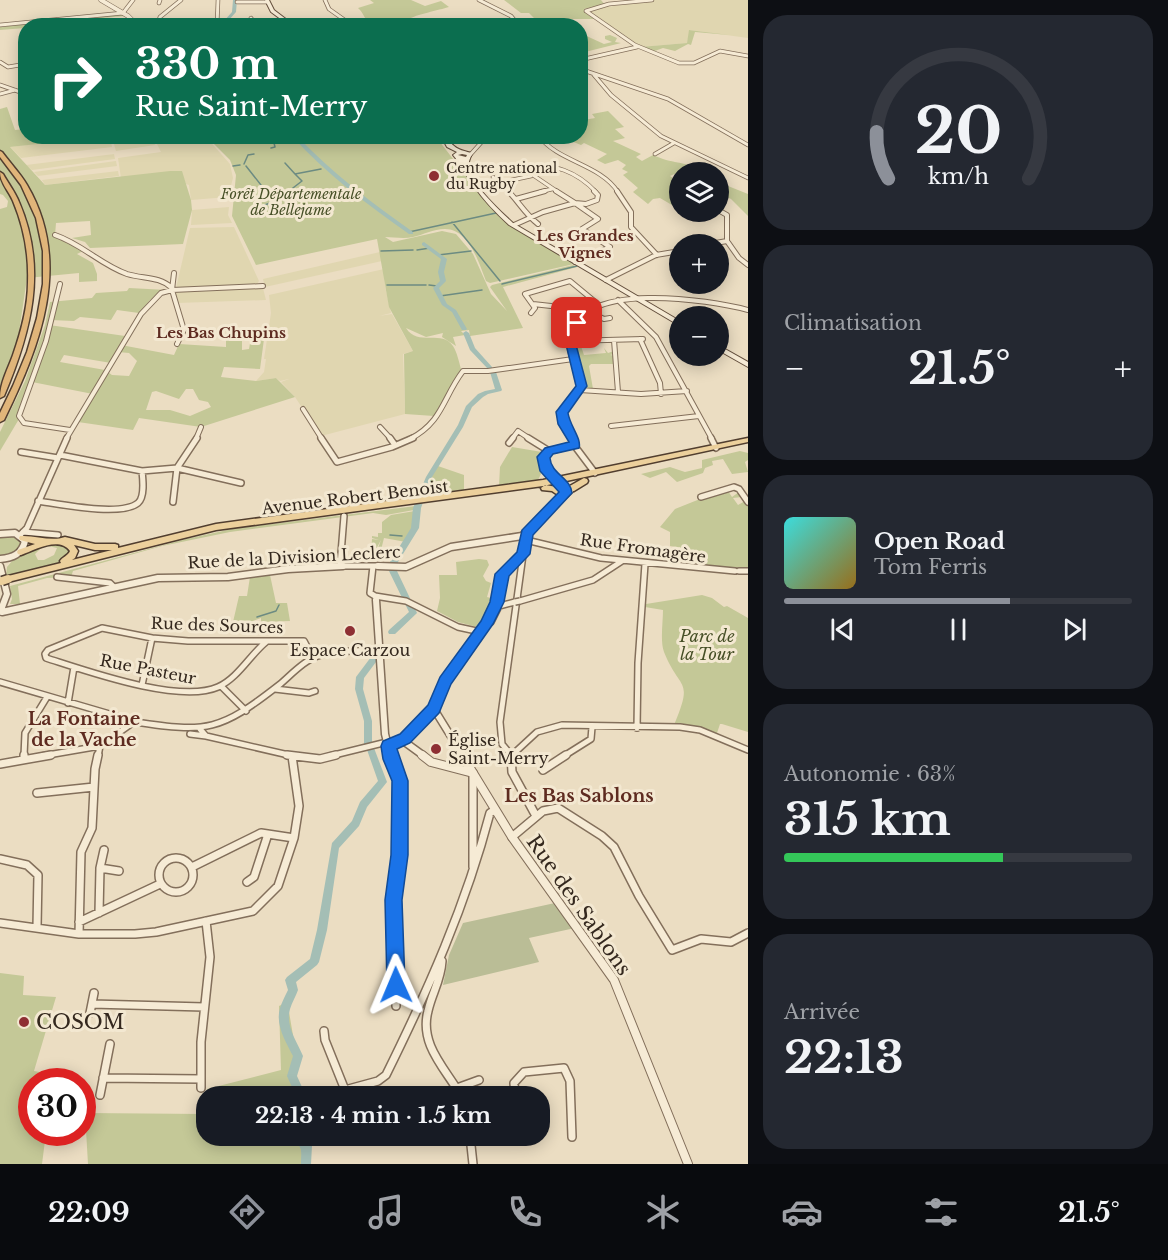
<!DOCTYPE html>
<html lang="fr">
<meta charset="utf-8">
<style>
:root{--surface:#171b24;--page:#242831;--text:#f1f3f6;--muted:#9ea1a6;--line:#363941;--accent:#8c9099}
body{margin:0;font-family:"Libre Baskerville",serif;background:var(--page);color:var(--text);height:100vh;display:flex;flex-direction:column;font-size:22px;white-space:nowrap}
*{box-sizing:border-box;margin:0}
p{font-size:20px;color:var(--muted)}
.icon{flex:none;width:33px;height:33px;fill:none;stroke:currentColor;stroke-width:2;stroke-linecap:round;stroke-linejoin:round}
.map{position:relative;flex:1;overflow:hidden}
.sheet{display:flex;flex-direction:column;gap:15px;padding:15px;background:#0d0f14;width:420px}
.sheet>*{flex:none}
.guide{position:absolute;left:18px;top:18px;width:570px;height:126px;border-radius:24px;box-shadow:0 3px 15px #0003;background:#0b6e4f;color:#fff;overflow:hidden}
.buttons{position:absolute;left:669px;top:162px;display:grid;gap:12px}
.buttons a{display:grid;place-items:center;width:60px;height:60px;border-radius:50%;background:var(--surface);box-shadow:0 3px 15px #0003;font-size:30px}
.speed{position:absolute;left:18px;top:1068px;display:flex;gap:12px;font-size:30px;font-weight:700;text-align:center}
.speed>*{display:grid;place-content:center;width:78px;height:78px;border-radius:50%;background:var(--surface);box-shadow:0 3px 15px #0003;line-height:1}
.speed .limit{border:9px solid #d22;background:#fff;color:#111}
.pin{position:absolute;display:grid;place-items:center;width:51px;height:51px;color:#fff;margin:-26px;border-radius:12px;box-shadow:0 3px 9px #0006}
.me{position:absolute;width:66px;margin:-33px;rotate:359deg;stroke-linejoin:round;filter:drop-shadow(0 0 4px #0008)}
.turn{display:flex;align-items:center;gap:21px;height:126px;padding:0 18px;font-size:27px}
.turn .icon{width:78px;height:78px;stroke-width:2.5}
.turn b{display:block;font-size:42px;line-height:51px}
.big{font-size:45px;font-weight:700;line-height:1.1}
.sheet .card{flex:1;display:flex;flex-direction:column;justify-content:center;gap:9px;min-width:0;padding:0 21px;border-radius:24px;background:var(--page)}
.sheet .dial{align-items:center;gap:0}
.dial svg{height:156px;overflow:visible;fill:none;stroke:var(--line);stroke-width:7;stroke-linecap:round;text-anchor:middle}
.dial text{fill:var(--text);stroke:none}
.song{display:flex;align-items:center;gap:18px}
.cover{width:72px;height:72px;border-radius:9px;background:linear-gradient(135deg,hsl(180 70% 55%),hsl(40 70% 35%))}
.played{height:6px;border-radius:3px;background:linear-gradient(90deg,var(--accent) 65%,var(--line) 65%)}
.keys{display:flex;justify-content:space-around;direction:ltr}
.heat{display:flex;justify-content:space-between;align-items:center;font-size:33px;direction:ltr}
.charge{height:9px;border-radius:4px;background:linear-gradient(90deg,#34c759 63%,var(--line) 0)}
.trip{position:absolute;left:196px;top:1086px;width:354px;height:60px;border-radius:24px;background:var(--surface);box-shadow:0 3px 15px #0003;font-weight:700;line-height:60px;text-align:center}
.menu{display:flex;height:96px;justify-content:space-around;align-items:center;background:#090b0e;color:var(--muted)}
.menu .icon{width:42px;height:42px}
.menu .selected{color:var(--accent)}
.menu b{font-size:27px;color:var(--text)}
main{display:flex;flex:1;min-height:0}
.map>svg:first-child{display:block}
.farmland{fill:#e0d6b0}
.green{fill:#c4c897;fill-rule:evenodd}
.cemetery{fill:#babd96}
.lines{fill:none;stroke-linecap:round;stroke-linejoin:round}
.stream{stroke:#6c8b82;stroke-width:1.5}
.river{fill:#a4beb5;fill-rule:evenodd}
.minor-far3-casing{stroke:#836f5b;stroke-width:4.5}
.minor-far2-casing{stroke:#836f5b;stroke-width:6}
.minor-far1-casing{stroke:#836f5b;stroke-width:8}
.minor-casing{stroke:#836f5b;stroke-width:10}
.tertiary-far2-casing{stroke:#836f5b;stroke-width:5}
.tertiary-far1-casing{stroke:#836f5b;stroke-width:9}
.tertiary-casing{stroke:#836f5b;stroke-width:10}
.secondary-casing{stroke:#65503e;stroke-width:2}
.primary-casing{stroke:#513e2f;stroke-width:3}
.trunk-casing{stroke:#513e2f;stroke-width:3}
.minor-far3{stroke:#f6ebd5;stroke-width:3}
.minor-far2{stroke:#f6ebd5;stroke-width:4}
.minor-far1{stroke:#f6ebd5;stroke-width:5}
.minor{stroke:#f6ebd5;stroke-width:7}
.tertiary-far2{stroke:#f6ebd5;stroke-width:4}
.tertiary-far1{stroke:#f6ebd5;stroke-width:6}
.tertiary{stroke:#f6ebd5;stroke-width:8}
.secondary{fill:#f6ebd5;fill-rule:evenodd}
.primary{fill:#ecd09c;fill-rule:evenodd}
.trunk{fill:#e0b57a;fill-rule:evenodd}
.minor-bridge-casing{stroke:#836f5b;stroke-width:8;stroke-linecap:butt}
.primary-bridge-casing{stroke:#513e2f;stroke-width:11;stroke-linecap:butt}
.minor-bridge{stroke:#f6ebd5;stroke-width:5}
.primary-bridge{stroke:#ecd09c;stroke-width:8}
.route{fill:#1a73e8;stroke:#114b97;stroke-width:1.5}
.poi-dot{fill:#8e2f33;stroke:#f3e8d1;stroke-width:2}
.labels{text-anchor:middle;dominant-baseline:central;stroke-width:6;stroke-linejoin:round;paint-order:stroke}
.far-poi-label{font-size:14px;fill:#34281e;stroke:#f3e8d1;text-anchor:start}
.far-park-label{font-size:14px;font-style:italic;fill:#464f26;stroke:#f3e8d1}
.far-neighbourhood-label{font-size:15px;font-weight:bold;fill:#5e2b20;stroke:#f3e8d1}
.street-label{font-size:16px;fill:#34281e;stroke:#f3e8d1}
.park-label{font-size:16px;font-style:italic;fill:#464f26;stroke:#f3e8d1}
.poi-label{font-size:16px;fill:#34281e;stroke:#f3e8d1}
.neighbourhood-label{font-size:18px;font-weight:bold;fill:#5e2b20;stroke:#f3e8d1}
.near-street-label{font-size:20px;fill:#34281e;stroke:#f3e8d1}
.near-poi-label{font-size:20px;fill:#34281e;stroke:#f3e8d1;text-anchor:start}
</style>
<main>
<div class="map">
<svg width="748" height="1164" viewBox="0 0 748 1164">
<rect width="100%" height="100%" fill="#ebddc2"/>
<path class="farmland" d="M654 0H748V38L690 30 687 43 640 47 587 10Z
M102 136 110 137 112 147 21 158 10 147Z
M112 137H151L155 145 116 151Z
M206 137 230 164 233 178 228 197 191 200 189 185 186 184 181 171 121 178 118 158 161 152 157 144Z
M114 154 115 159 32 170 26 165Z
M116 161 117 166 38 176 34 172Z
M118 171 119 176 45 185 42 180Z
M229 207 228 215 232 223 191 225 192 210Z
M234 227 259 281 257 284 176 288 190 228Z
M380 252 382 261 265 287 263 279Z
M384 269 385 286 391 313 379 316 392 314 413 351 403 354 405 414 321 436 295 397 281 382 289 379 280 381 276 378 256 381 264 372 266 359H264L271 313 269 295Z
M260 287 263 288 266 300 177 303 174 291Z"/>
<path class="green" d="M370 0H411L425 6 441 1 449 7C439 10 415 15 409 19L419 25H404L389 22 372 25C364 20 364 13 358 8L374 3Z
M504 0H601L605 5 584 9 595 19H559L558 22 521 26 519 23 536 20 529 13H521Z
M120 14 125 16 91 19V23L26 26 25 28 0 30V27L16 25Z
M689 30 729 35 695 32 691 45 688 44 675 51 663 48 652 52 640 47 687 43Z
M580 33 604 44 612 42 605 39V36L610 35 617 38 615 42 621 43 581 53Z
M7 107 15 130 25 129 26 136 102 137 10 147 45 185 170 171H182L191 200 192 210 183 244 90 248 85 242 72 238 91 235 90 221 56 223 55 235 85 250 77 254 93 263 97 274V281L79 282V273L27 278 18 339 0 385V209L7 207 8 201 3 195 0 194V109Z
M608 111 624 127 615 129 625 138 613 141 641 154 636 157 642 161 653 155C672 164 684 161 701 170 691 176 680 170 670 176L679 182 676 187 679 190V206L677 208 660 198 653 199 648 204 633 192 638 188 623 175 628 172 622 169 626 165 618 160 605 164 597 160 607 154 584 143 581 145 571 141 567 143 558 138 580 136 581 118 584 120 595 118 592 114Z
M207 137H436L457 164 455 159 461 163 464 171 501 216 574 264 490 283 486 281C479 263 469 229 445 229 433 229 423 235 413 237 404 239 393 237 385 237L393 242 442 231 456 234 473 254 491 294 507 311 490 287 492 285 573 265 577 267 503 287 523 328 470 336 469 330 461 331 465 335 453 337 456 346 442 337 443 333 426 337 406 328C418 347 441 329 453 346 457 352 459 362 461 369L434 416 405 414 404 354 413 351 389 307 377 239 256 265 232 216 236 175 230 160Z
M718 182 748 194V216L731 199 719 193Z
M129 288 167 290 150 300 139 313 117 310 111 320 80 317 74 321 50 320 49 325 125 336 121 345 174 355 179 344 226 347V336L242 337V350L249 349 251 338 264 339 260 369 224 367 221 377 256 381 276 378 295 397 201 427 139 418 133 430 78 422 93 394 32 382 19 419 0 451V432L25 381 45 325 50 302 92 298 96 293 127 291ZM118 352 129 353 137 361 129 376 112 375 105 370 60 362 64 355 111 363ZM186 389H193L199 400 208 402 211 407 190 416 170 410H146L152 392 156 391 179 399Z
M576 342H585L580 343 584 355 606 353 604 348 608 353 614 351V354L610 355 615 356V370L613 364H591L589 366 593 389 582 388V378L572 344Z
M512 447 542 452V472L538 480 499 486 500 467Z
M740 451 748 453V460L745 462 748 472 732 474 723 459 712 461 713 465 705 468 703 473 677 482 666 472 650 478 641 474 670 467 685 472 702 468V460Z
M435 465 464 475V490L423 494Z
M735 489 728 491 732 497 739 492 742 497 733 498 738 505 745 501 748 504V569L689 566V549L670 546V532L660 527 675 509 710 495Z
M416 506 414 510 386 515 373 513 230 532 162 546 73 571 71 577 47 578 18 586 20 604H10L12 599 10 586 186 539 232 529Z
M415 511 414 527 406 542 384 538 380 554 375 553 373 562H369L371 554 377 551 381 540 375 551 371 552 372 539 379 540 372 538V536L378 537V533H382V522L391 515Z
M11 535 20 539 22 543 18 552 0 557V537Z
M60 542 72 550 65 560 60 562 6 576 7 567 13 560 39 547 40 549 35 554 38 560H44L54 555 57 548 44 545Z
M479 559 487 560 489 565 483 576 486 581 491 583 487 597 495 599 481 628 458 622 437 611 440 598 439 575H457L456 562Z
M270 575 276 603H287L290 621 261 622V618L250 622H233L239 596H247L250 577Z
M702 595 712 598 724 607 727 606 748 618V732L722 724H720L717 733 674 725C694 677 680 692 664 652 660 641 663 622 663 610L645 607 646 604Z
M0 973 24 976 23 995 56 997 34 1071 51 1074V1081L32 1082V1132L46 1133 42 1164H0Z
M285 1003 288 1006 295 1047 300 1057 294 1079 305 1096H207V1136H225V1141L274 1139 276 1136 307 1138 310 1141 308 1164H88L85 1113 205 1114 207 1089 281 1070 279 1006Z"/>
<path class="cemetery" d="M555 903 575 928 529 938 539 962 443 985 449 955 463 923Z"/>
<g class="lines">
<path class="stream" d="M271 148 275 147 274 143
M285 163 295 174
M244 164 248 155 254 154
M233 166 240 165
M246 166 272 199 277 200
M268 190 277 199
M256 208 276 201 302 181 295 174 321 169
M452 222 500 281
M409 232 496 213
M417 250 430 248
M381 251 413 250
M438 255 471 251
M502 284 577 266
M387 285H426
M429 285 437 286
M440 296 482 290
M390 535 402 536
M257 617 276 611 279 605"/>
<path class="river" d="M233 0H237L236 12 228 21 230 26H226L224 21 232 12Z
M292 136H297C332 173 372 203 413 232V234H409C368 205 326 174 292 136Z
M424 242 447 259 444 272 446 281 439 288 447 304 456 310 467 329 466 330H462L452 312 442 305 433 288 440 281 438 272 441 259 422 245V243Z
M466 331 469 333 475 348 492 367V369H488L470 350 463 333Z
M493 370 496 372 502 390 501 391 488 394 483 397 472 407 463 427 432 477 421 508 419 528 398 562 397 571 417 613 395 634H389L388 632 389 630 409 612 389 571 390 562 411 528 413 508 426 477 458 425 466 406 478 394 485 391 495 389 490 372Z
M374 656 380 657 381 659 380 661 376 662 364 678 363 689 372 721V745L374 748 387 782 367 807 359 826 339 848 327 930 319 962 317 965 296 982 298 990C296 996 292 1002 290 1009 285 1025 297 1042 303 1056L297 1076 306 1096H296L287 1076 293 1056C286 1042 275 1025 280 1008 282 1002 285 996 288 990L285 980 287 977 310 959 317 930 332 843 352 821 360 802 378 781 366 747 364 744V721L355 689 356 677 371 657Z
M288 1136H307L312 1146 311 1164H301C301 1149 304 1146 289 1140Z"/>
<g class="minor-far3-casing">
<path id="minor-far3" d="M325 0 329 9 353 26
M479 0 511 16 519 26
M237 2H267
M159 3 160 0
M586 11 635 45 679 63H694L720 51 748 56
M586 11 609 4 652 0
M159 20 175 21
M0 25 123 13 133 0
M157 26 160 17 181 0
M217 26 218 0
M231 26 251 23 253 21 251 18
M580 60 637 47
M0 62 8 67 26 64
M580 69 668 99 748 145
M594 75 611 95 661 136 748 178
M0 85 26 94
M0 94 15 90
M539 136C558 162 600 164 618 192
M655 154 674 143
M470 155 487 136
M493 177 509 192
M479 187 531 176
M540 192 552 189
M558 192 527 171C551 159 579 174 596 192"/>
</g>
<g class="minor-far2-casing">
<path id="minor-far2" d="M508 191C519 202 525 214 538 224
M556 191 575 203
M617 191 631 212V227L657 255
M718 198 720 194
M516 199 545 191
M575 203 598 219 582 229 610 247 575 262
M575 203 586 204 597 200 598 195 594 191
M718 210 727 215V241
M514 225 543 212 575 203
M55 235C82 244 101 265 127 274 143 279 159 276 172 288
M727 241 739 258 748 265
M710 244 727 241
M174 273 172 290 184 330 177 344
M606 280 656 255 680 251
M60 284 46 341 19 416 24 423 70 430
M618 300 656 337 712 439
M533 304 551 306
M588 311 604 319 610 318
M531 313 535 308 525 294 570 281 599 305
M640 339 660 383 661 394
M614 340 618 392
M570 341 643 339
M580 390 641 394 687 391
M303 409 322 439
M611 426 699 416
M380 427 391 439
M66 439 141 314 161 293 172 290 263 286
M196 439 201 427
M410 439C443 422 443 397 463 371H488L573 359
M512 439 518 431 530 439
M573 439 562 413 582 386C577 372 567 352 570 337 581 279 709 300 748 310"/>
</g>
<g class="minor-far1-casing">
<path id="minor-far1" d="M321 438 337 462 392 447 413 438
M390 438 395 445
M528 438 549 451
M572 438 574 445 595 473
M711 438 716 448
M509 443 513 438
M21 452 58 458
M60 455 142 471 177 468 241 483
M560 489 544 469 543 457 549 451 574 445
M701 497 734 487 739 489 748 502
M38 501C59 504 121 517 138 503 145 497 143 480 142 471
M173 502 177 468 197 438
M23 532 58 535
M20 535 27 528 67 438
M526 540 601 558 735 571
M340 566 344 516
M343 566H378
M373 566 370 593 375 596
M739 571H748
M57 577 110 583 114 587
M375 596 406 601 458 627 481 632
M520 601 593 580 622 561
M486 624 491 622 499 606 515 602
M266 642C250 655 238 678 218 687 179 704 87 671 46 658L45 654 48 650 102 628 152 638 188 641H304L313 658
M0 682 130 720
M142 685 152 638
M221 686 246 711
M275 689 309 693 315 691
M68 703 74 667
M135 722C208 733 220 731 279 685 289 677 302 662 315 657 335 650 358 651 379 650
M637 728 638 663 645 564
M200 729 206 736 293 756
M190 734 206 736
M388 746 392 756
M511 755 502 744 500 722 523 555
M24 756 25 733 47 697
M42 756 100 746 131 724
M98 756 100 746
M330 756 387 742
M511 756 537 732 562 725 680 727 700 730 748 750
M564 756 591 739 592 727"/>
</g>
<g class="minor-casing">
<path id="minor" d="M24 755V758
M287 755 320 759 336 755
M391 755 400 781V855L393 900 396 1006
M511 755 512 772 536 816
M0 764 51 755
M543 770 566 755
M473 773V867
M37 793 94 787
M512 837 543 811 558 808 602 836 614 847 639 896 672 950 701 939 731 942 748 933
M159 875a17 17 0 1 1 34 0a17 17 0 1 1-34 0Z
M0 859 27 865 38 875 37 927
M192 867 261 833 294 838
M100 868 119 871
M247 882 254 877 268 834
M99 913 100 868 104 850
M79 922 160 884
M0 923 79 934H135L156 932 253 911 278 886 294 838 299 806 292 756
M79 934 81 852 92 828 95 769 98 755
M442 961C441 980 432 993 428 1011 419 1045 446 1069 461 1096
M92 1004 204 1007
M90 1013 94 993
M324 1031 325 1040 345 1090 342 1096
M103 1078 201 1079
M201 1088V1042L210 957 206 921
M457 1088 479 1080
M345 1090 378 1081 386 1075C428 990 466 905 490 813L495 810
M100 1095 110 1044
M515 1096 514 1083 524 1072 564 1068 570 1081 572 1137
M470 1136 473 1164
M471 1139 516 1141 523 1136"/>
</g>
<g class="tertiary-far2-casing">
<path id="tertiary-far2" d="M101 0 128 16 138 26"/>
</g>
<g class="tertiary-far1-casing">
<path id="tertiary-far1" d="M557 481 565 489V493
M0 534 15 533 25 541C22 554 13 558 0 559
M0 566 7 594 1 610
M378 566 406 567 451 547 522 536 571 489
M376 600 385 734 388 746 405 739 434 709 445 682 486 624 497 602 502 574 524 554 526 540 522 536
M2 612 158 578 228 577 288 569 343 566
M434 709 463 756
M402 740 424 756"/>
</g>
<g class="tertiary-casing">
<path id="tertiary" d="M422 755 431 762 473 773
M462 755 512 837 614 980 688 1164"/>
</g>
<g class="secondary-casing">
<path id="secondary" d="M265 0H269L274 10 295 26H290L271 12Z
M441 136H446C453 148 459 150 472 153V154C469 160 467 166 469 172 475 187 501 212 513 223L680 321V326L509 225C496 213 484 201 474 186 466 176 461 164 453 155L457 152 447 147ZM462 154 467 155 466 157 458 155Z
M718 345 748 362V367L718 350Z"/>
</g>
<g class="primary-casing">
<path id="primary" d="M748 438V442L543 486 216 530 8 582 4 579 8 576 61 563 60 561C62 557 68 556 70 551 59 536 35 550 21 555L18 554 17 552 18 550 35 544 20 540 19 538 20 536C36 535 51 542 65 537L95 544H115L118 545V548L216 524 543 480ZM74 545 95 550H112L72 560 75 558 78 551Z
M584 478 587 479 588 481 587 483 574 491H568L567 489 568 487Z
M545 485 557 487 565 494 561 497 552 491 542 490 541 488Z"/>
</g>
<g class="trunk-casing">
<path id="trunk" d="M0 151 2 152C10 163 20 173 27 185 73 263 40 346 4 420L0 422V413L13 386 27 352 37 318 43 284V251L36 218 21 185 0 157Z
M0 172 3 174C8 183 15 192 19 202 48 269 31 332 4 396L0 398C0 383 8 369 13 355 21 332 28 307 28 282 29 255 24 227 13 201 9 191 0 183 0 172Z"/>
</g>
<use href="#minor-far3" class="minor-far3"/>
<use href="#minor-far2" class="minor-far2"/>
<use href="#minor-far1" class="minor-far1"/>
<use href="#minor" class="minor"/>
<use href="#tertiary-far2" class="tertiary-far2"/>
<use href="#tertiary-far1" class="tertiary-far1"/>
<use href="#tertiary" class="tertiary"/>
<use href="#secondary" class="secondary"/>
<use href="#primary" class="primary"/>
<use href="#trunk" class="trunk"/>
<g class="minor-bridge-casing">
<path id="minor-bridge" d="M515 602 520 601"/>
</g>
<g class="primary-bridge-casing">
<path id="primary-bridge" d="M2 581 8 579"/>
</g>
<use href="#minor-bridge" class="minor-bridge"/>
<use href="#primary-bridge" class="primary-bridge"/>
</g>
<path class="route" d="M577 319 582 323 575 336V341L587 386 568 413C570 426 582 439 579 448L553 454 550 458C551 474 571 478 572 493L533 535 530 554 509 576 504 602 493 624 451 684 439 713 410 743 397 749 408 781V855L402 900 405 985 403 991 396 994 390 991 387 985 385 900 391 855 392 781 383 759 381 746 383 741 400 734 428 705 440 677 481 621 490 602 495 574 517 552 522 530 559 492 540 471 537 457 545 448 569 442 558 424 556 412 576 386 564 336 573 320Z"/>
<g class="poi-dot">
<circle cx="434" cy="176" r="6"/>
<circle cx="350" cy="631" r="6"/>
<circle cx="436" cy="749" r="6"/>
<circle cx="24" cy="1022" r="6"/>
</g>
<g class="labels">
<g class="far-poi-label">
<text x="446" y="168">Centre national<tspan x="446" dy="16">du Rugby</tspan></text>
</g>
<g class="far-park-label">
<text x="291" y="194">Forêt Départementale<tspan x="291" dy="16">de Bellejame</tspan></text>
</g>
<g class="far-neighbourhood-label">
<text x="585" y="235">Les Grandes<tspan x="585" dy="17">Vignes</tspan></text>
<text x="221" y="332">Les Bas Chupins</text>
</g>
<g class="street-label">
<text transform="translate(355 497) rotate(-7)">Avenue Robert Benoist</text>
<text transform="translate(643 548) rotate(8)">Rue Fromagère</text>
<text transform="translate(294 557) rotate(-3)">Rue de la Division Leclerc</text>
<text transform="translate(217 625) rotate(2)">Rue des Sources</text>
<text transform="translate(148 669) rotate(11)">Rue Pasteur</text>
</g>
<g class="park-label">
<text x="707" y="636">Parc de<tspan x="707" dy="18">la Tour</tspan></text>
</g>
<g class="poi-label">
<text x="350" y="650">Espace Carzou</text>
<text x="448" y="740" text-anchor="start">Église<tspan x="448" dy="18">Saint-Merry</tspan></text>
</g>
<g class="neighbourhood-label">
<text x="84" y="719">La Fontaine<tspan x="84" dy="21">de la Vache</tspan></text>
<text x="579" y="796">Les Bas Sablons</text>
</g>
<g class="near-street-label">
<text transform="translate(579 905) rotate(55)">Rue des Sablons</text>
</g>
<g class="near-poi-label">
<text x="36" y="1022">COSOM</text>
</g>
</g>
</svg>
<div class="buttons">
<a><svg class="icon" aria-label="layers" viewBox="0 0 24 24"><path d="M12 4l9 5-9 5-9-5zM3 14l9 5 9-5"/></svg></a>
<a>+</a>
<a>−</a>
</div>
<div class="speed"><div class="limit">30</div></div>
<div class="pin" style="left:577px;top:323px;background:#d93025"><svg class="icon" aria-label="arrive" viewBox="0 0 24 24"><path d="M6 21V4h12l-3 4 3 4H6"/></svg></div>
<svg class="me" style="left:396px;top:985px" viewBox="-20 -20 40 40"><path d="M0-17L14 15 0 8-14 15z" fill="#1a73e8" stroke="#fff" stroke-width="4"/></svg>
<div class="trip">22:13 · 4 min · 1.5 km</div>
<div class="guide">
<div class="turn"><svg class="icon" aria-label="right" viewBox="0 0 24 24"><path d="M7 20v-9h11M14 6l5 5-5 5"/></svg><div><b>330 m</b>Rue Saint-Merry</div></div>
</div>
</div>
<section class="sheet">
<div class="card dial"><svg viewBox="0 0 100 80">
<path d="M14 69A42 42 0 1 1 86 69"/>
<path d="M14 69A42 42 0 0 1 8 45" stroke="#8c9099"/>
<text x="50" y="56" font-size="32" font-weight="700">20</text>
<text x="50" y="72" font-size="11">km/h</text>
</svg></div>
<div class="card"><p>Climatisation</p>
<div class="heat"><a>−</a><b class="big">21.5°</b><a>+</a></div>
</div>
<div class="card">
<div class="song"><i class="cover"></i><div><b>Open Road</b><p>Tom Ferris</p></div></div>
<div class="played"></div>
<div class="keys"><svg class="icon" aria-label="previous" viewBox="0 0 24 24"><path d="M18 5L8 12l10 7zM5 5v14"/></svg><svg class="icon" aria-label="pause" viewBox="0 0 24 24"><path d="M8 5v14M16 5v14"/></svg><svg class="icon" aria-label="next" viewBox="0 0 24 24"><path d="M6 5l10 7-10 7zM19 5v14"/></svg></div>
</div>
<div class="card"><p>Autonomie · 63%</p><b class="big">315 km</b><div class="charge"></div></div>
<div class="card"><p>Arrivée</p><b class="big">22:13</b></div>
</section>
</main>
<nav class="menu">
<b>22:09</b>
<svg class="icon selected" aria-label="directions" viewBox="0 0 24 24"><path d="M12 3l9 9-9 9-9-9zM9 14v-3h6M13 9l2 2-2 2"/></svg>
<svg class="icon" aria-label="music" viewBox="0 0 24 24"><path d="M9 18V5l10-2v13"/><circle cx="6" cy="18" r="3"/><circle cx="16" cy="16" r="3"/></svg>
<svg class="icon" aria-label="phone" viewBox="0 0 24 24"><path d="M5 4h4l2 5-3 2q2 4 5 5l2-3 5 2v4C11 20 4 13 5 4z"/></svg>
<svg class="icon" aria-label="climate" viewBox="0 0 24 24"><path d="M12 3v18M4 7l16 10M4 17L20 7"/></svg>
<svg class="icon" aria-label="car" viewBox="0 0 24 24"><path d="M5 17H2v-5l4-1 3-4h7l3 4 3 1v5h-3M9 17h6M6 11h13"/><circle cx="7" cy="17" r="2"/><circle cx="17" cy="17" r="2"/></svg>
<svg class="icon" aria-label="filters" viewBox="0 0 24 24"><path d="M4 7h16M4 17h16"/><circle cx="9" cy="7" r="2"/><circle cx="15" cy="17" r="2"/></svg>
<b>21.5°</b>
</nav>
